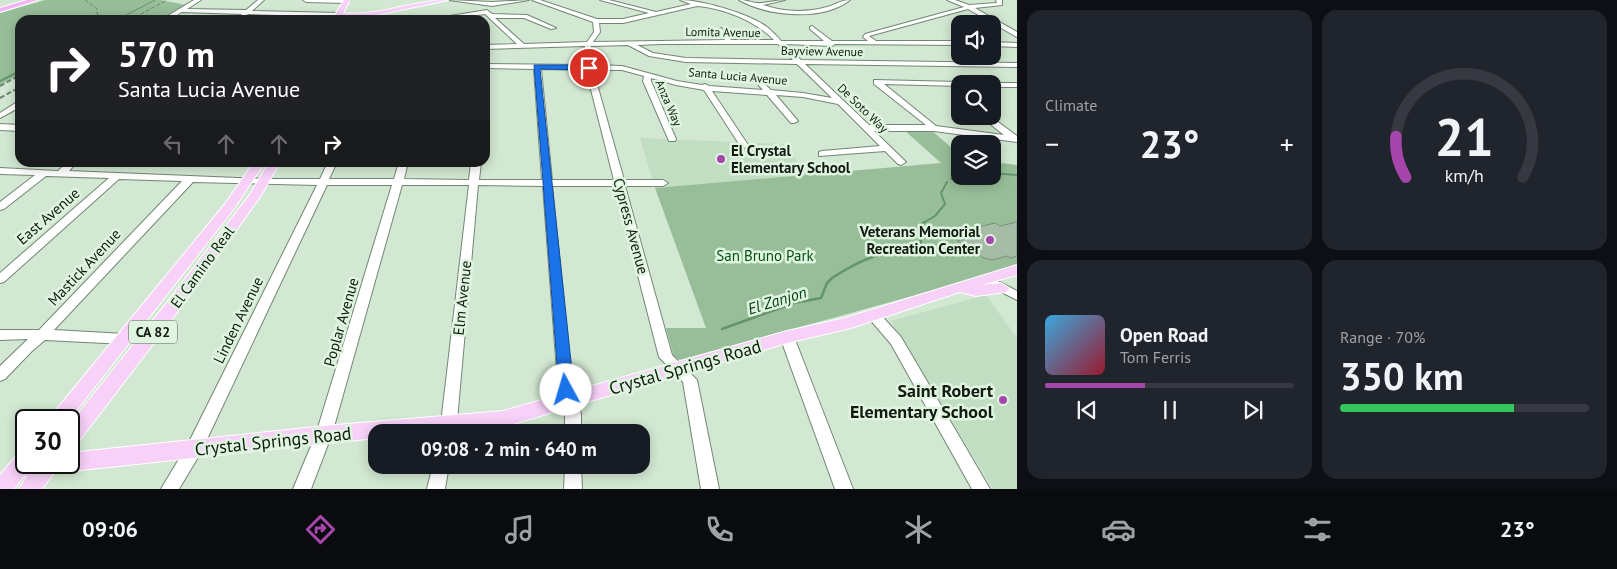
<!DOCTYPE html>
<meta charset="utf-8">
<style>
:root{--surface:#171b24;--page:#20242c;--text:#f1f3f6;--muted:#9ea1a6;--line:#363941;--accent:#a645ac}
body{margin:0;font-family:"PT Sans",sans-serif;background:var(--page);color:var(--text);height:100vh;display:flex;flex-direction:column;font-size:19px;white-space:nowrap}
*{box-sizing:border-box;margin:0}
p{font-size:16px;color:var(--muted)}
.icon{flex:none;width:28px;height:28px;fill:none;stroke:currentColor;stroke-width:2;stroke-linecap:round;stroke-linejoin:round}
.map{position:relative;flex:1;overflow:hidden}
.side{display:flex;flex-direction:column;gap:10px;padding:10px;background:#0d0f14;width:600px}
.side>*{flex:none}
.top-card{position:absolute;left:15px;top:15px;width:475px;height:152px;border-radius:15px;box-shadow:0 2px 12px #0003;background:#202124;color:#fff;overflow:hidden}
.controls{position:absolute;left:951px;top:15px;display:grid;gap:10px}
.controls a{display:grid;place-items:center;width:50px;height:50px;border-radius:10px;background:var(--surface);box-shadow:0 2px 12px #0003;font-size:25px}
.speed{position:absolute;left:15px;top:409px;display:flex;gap:10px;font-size:25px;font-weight:700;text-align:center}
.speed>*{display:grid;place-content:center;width:65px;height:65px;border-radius:50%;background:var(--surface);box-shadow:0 2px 12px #0003;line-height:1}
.speed .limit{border:2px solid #111;border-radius:8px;background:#fff;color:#111}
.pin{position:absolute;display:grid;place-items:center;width:42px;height:42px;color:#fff;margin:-21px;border:2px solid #fff;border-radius:50%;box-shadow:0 1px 5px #0007}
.me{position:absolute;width:55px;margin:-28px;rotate:354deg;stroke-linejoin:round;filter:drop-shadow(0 0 4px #0008)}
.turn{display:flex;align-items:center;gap:18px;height:105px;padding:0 20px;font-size:22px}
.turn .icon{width:65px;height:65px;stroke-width:2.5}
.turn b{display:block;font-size:35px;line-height:42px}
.lanes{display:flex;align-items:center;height:48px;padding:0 20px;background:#0003;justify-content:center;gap:25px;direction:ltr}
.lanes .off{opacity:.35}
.big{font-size:38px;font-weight:700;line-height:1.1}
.side .card{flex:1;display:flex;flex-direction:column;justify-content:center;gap:8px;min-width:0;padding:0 18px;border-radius:15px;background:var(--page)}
.side .dial{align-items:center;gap:0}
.dial svg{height:130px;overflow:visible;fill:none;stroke:var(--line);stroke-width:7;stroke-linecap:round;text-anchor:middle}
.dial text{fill:var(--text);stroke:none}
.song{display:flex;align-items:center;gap:15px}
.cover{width:60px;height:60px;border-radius:8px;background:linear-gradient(135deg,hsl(200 70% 55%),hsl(350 70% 35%))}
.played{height:5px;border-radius:2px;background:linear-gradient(90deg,var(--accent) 40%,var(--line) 40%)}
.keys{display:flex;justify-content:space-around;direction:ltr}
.heat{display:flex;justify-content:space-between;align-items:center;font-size:28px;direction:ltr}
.charge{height:8px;border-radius:4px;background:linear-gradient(90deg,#34c759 70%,var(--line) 0)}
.side .tiles{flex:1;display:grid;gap:10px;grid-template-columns:repeat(2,1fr)}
.trip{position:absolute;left:368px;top:424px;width:282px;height:50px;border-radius:15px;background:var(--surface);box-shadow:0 2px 12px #0003;font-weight:700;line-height:50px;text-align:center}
.tabs{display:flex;height:80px;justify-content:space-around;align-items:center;background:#090b0e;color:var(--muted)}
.tabs .icon{width:35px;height:35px}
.tabs .selected{color:var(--accent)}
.tabs b{font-size:22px;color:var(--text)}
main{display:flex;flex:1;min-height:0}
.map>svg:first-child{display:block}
.built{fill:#c1ddc2}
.green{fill:#97be99}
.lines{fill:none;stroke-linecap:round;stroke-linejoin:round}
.stream-far2{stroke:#659669;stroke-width:1}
.stream-far1{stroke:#659669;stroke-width:2}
.stream{stroke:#659669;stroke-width:2.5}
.building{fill:#a6bca7;stroke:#7d917e}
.minor-casing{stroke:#728773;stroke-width:2}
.major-casing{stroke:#fff;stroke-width:2}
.highway-casing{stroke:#fff;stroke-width:2}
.minor{fill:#fff;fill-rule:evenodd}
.major{fill:#f7d1f8;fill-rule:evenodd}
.highway{fill:#f1b3f3;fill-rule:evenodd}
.rail-far1{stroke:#738273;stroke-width:1;stroke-dasharray:4 2;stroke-linecap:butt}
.rail{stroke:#738273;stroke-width:2;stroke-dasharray:5 2.5;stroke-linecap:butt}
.route{fill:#1a73e8;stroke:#114b97}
.poi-dot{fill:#a645ac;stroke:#dff5e0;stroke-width:2}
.labels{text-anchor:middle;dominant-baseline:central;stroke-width:5;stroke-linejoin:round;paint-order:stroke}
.far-street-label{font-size:12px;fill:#121a12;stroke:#dff5e0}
.shield{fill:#dff5e0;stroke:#505c50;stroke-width:1}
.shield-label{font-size:14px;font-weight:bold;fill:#121a12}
.poi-label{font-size:15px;font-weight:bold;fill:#121a12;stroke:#dff5e0;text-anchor:start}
.street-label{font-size:15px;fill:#121a12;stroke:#dff5e0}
.park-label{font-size:15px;fill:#004f14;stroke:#dff5e0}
.water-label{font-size:16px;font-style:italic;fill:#073f13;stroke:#dff5e0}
.near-street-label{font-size:18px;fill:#121a12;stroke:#dff5e0}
.near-poi-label{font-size:18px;font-weight:bold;fill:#121a12;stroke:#dff5e0;text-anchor:end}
</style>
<main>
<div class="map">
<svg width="1017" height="489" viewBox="0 0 1017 489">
<rect width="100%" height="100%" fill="#d2e8d2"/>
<path class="built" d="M640 138 783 144 808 175 655 188Z
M986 295 1017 338V489H993L891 321Z"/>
<path class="green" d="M45 0H161L186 5 159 20H20V74L0 85V13Z
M903 129 931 130 960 155V176H992L993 162 1017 165V265L963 282 680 360 674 357 666 328H706L655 188 941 163Z"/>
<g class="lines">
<path class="stream-far2" d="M117 20 155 0"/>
<path class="stream-far1" d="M0 81 20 71
M992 173 1017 175
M951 179 957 171H960
M923 223 935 216 945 204 941 193 947 182"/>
<path class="stream" d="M722 329 794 303 821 298 827 283 832 278C846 269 863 259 879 255 894 250 908 257 921 246L920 225 925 222"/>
</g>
<path class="building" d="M1017 222V256L1011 258 1007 256 992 260 984 258 957 241 969 238 964 235 978 231 974 228 995 223 1000 226Z"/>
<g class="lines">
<g class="minor-casing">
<path id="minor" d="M194 0H201L187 9 246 10 258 0H264L252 11 339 13 342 15 339 17 248 14 241 20H235L242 14 182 12 168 20H161Z
M303 0H349L350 1 347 3 306 2Z
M449 0 492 2 529 0 492 6Z
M532 0H540L597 19H623L649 13 600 0H609L656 12 691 4 680 0C702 0 750 14 767 27 772 31 777 36 781 41H824L810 29V27L812 26 832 41H868L863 37 865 34 964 7 947 0H955L969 5 997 3 996 0H1002V5L975 8 1017 32V37L1015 36 968 9 869 36 876 41H960V45L835 44 832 46 785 44 801 60 1017 63V67L805 64 869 125H926L874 84V80L960 82 963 84H960V86L884 84 936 126 1004 135 980 116H990L1017 136V142L934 131H874L904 160 906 162 901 165 898 164 885 151 819 156V152L822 151 880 146 838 104 803 97 776 95 798 121 794 123H791L767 95 712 91 748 145 744 148 741 147 704 90 676 85 651 78V81L676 139 675 141H669L643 81 644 76 622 70H593L624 180H663L668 183 663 186H625L672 355 697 380 719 489H701L683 382 659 357 615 186H552L572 385 581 414V432H565V414L558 385 543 186 478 185 456 432H440L469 185H402L332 434 311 489H293L316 434 392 185H327L200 454 179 489H161L188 444 317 185 193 182 54 330 125 334 130 336 132 339 130 342 125 344 45 340 32 351 5 379 0 381V366L28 339 0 340V330H39L182 181 119 179 4 282 0 283V273L109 178 46 176 4 209 0 210V202L35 175 0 174V168L58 171 67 162H77L69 171 264 179H320L328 162H337L329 179H394L399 162H408L404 179 469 180 471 162H481L479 180H542L534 69 485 68V64L585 65 583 54 585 46 485 49V45L517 44 485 14 441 20H425L487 10 492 14 527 15 556 28 551 29 524 18H495L524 44 587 42 594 32 593 22ZM697 6C724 8 755 21 774 40H731L721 28 718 30 725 40 593 42 600 32 599 23H623ZM662 44H778L793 60 686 58 653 53 637 45ZM628 45 649 56 686 62 797 64 832 98 803 93 771 90 758 78 754 80 763 90 709 86 705 84 702 85 677 81 622 66 592 65 589 54 591 46ZM541 69 586 70 614 180H552Z
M739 0C746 0 750 2 756 3 764 4 776 0 785 0L763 5C784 12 805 13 827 7 835 5 841 0 850 0 822 22 768 16 739 0Z
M992 42 1017 43V47L992 46Z
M992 83H1017V87H992V84H989Z
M17 102H20V107L0 118V113Z
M0 124 20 125V131L0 130Z
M986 275 1017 291V300L982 282 980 279Z
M874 311 879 313 901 337 990 489H972L891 344 867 316 869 313Z
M787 332 792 334 794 337 853 489H835L780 337 782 334Z
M433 465H449L445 489H427Z
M565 465H581L582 489H564Z"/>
</g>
<g class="major-casing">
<path id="major" d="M344 0H350L343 13C378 17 413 0 448 0L358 19 341 17 340 20H332Z
M254 162H265L233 210 69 420H48L225 204Z
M269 162H280L260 197 173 318 76 445 69 447V425L161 310 251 193Z
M1017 265V275L981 285 1001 283 1009 288 1006 292 976 296 960 292 851 328 787 343 503 427 438 432H376V438L54 473 42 489H19L27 476H24L14 489H0V475L17 455 24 452 26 453V462H69V453L324 426 503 411 787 331 845 318Z"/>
</g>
<g class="highway-casing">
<path id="highway" d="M27 0H38L0 12V8Z"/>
</g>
<use href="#minor" class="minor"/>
<use href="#major" class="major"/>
<use href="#highway" class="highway"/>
<path class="rail-far1" d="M85 0 97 9 98 20
M130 20 167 0"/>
<path class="rail" d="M0 86 20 75
M0 98 20 87"/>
</g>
<path class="route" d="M534 65H589L592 68 589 70 540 69 574 390 571 394H561L559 390Z"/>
<g class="poi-dot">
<circle cx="721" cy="159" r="5"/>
<circle cx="990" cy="240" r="5"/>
<circle cx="1003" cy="400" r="5"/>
</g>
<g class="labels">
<g class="far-street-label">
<text transform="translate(723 32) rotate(1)">Lomita Avenue</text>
<text transform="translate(822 51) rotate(1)">Bayview Avenue</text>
<text transform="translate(738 76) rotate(5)">Santa Lucia Avenue</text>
<text transform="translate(669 103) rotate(67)">Anza Way</text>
<text transform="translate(863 108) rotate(44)">De Soto Way</text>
</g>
<rect class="shield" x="129" y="320.5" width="48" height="23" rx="4"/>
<g class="shield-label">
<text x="153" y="332">CA 82</text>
</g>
<g class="poi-label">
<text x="731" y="150">El Crystal<tspan x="731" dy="17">Elementary School</tspan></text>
<text x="980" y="231" text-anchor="end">Veterans Memorial<tspan x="980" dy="17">Recreation Center</tspan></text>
</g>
<g class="street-label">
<text transform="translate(48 216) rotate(-41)">East Avenue</text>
<text transform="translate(631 226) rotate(75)">Cypress Avenue</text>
<text transform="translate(84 267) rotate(-47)">Mastick Avenue</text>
<text transform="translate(202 267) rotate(-54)">El Camino Real</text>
<text transform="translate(462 298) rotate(-84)">Elm Avenue</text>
<text transform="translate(238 320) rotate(-64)">Linden Avenue</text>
<text transform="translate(341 322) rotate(-74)">Poplar Avenue</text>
</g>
<g class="park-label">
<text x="765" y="255">San Bruno Park</text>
</g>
<g class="water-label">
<text transform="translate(777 300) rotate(-17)">El Zanjon</text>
</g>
<g class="near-street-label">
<text transform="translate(685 367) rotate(-16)">Crystal Springs Road</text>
<text transform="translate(273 441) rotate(-6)">Crystal Springs Road</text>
</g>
<g class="near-poi-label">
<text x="993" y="390">Saint Robert<tspan x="993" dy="21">Elementary School</tspan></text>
</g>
</g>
</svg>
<div class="controls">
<a><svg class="icon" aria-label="sound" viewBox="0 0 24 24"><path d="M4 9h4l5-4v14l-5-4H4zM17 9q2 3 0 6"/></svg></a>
<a><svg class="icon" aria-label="search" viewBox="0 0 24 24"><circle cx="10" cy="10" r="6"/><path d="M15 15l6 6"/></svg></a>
<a><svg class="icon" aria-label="layers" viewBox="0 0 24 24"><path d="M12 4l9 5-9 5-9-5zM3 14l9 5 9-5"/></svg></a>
</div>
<div class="speed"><div class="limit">30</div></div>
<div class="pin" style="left:589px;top:68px;background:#d93025"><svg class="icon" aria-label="arrive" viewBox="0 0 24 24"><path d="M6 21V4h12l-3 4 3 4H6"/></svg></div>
<svg class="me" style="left:566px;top:390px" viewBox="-20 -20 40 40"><circle r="19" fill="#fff"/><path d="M0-13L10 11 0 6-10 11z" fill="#1a73e8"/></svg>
<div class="trip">09:08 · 2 min · 640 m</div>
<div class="top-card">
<div class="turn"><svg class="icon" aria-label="right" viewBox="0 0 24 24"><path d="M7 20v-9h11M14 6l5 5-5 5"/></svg><div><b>570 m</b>Santa Lucia Avenue</div></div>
<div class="lanes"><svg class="icon off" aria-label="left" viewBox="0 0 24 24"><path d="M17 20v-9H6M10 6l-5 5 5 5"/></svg><svg class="icon off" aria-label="ahead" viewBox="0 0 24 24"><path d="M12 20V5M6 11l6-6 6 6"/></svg><svg class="icon off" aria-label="ahead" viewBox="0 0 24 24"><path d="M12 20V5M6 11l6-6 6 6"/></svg><svg class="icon" aria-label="right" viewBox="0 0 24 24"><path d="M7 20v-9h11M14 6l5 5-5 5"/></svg></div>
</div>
</div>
<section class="side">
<div class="tiles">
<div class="card"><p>Climate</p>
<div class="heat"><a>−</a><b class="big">23°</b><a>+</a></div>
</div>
<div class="card dial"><svg viewBox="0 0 100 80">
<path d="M14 69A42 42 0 1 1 86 69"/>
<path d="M14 69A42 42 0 0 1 8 44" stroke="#a645ac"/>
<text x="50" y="56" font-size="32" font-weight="700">21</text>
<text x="50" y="72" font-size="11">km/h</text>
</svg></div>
<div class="card">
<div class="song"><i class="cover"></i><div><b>Open Road</b><p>Tom Ferris</p></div></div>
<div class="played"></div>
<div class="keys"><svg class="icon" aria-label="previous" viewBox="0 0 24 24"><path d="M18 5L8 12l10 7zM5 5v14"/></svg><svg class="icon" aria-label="pause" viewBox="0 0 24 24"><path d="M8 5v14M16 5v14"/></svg><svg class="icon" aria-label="next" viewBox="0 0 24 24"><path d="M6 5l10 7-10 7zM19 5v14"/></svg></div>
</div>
<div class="card"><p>Range · 70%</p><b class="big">350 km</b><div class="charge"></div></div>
</div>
</section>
</main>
<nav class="tabs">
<b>09:06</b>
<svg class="icon selected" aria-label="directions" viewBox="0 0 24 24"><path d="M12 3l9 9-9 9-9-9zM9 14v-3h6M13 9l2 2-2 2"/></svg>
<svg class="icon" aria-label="music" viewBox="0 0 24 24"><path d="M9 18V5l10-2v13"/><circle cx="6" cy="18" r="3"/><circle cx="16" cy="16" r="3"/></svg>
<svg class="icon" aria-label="phone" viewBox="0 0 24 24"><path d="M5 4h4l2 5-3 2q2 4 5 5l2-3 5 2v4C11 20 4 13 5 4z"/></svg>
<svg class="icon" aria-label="climate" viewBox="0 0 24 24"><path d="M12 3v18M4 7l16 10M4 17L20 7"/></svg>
<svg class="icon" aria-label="car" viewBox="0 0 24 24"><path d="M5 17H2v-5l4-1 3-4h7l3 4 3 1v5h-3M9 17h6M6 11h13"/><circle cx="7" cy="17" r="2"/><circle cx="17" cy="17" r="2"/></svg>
<svg class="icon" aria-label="filters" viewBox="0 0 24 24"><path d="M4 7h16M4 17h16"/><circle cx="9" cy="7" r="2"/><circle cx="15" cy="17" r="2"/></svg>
<b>23°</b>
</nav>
